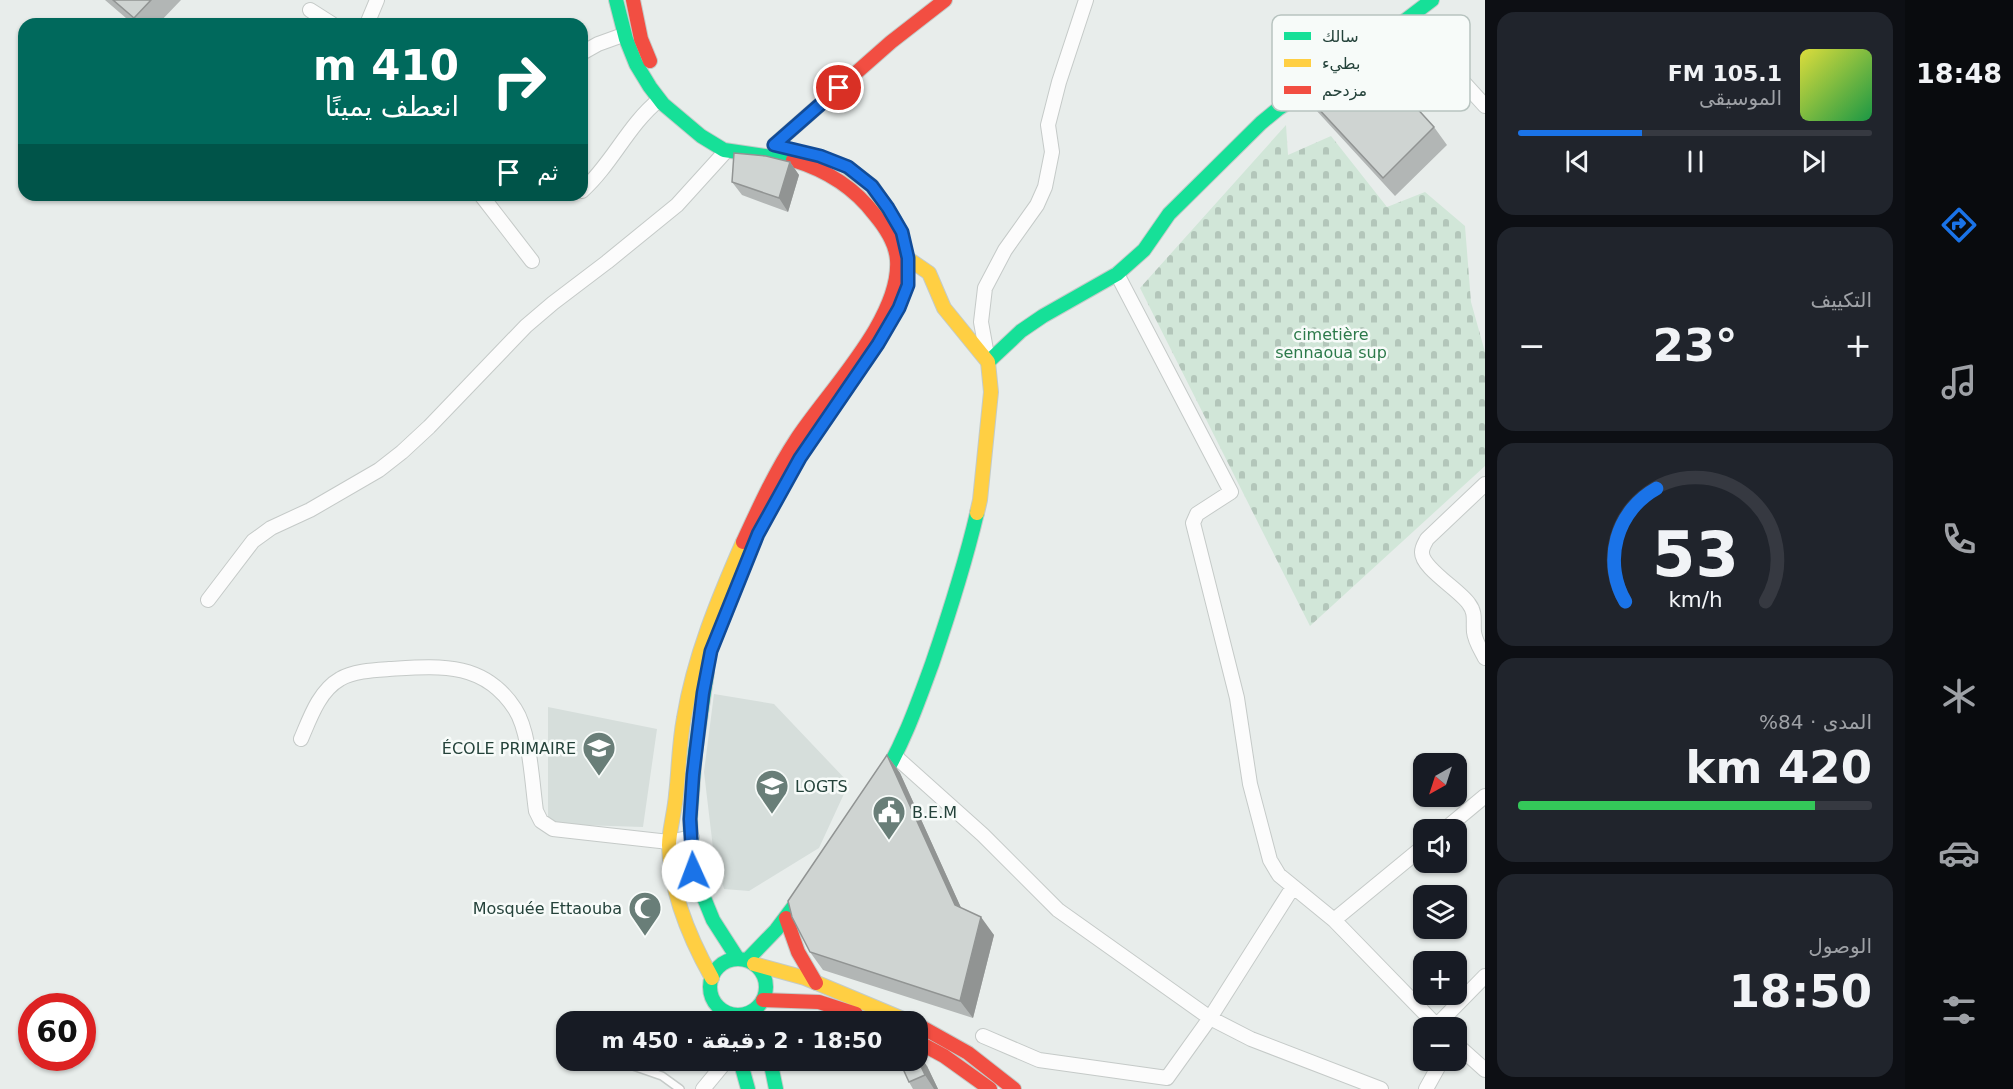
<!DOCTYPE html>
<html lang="ar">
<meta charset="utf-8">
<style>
:root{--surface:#171b24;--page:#20242c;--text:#f1f3f6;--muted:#9ea1a6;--line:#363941;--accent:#1a73e8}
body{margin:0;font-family:"DejaVu Sans","Noto Sans Arabic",sans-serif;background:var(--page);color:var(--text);direction:rtl;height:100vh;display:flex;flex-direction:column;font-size:22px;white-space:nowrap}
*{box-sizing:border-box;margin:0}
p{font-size:20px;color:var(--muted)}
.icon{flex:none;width:33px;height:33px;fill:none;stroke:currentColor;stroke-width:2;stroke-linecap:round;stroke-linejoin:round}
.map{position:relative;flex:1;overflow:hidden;direction:ltr}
.drawer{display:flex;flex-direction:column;gap:12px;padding:12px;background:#0d0f14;width:420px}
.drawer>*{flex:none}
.hud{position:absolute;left:18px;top:18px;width:570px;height:183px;border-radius:18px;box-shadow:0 2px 4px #0004;direction:rtl;background:#00695c;color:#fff;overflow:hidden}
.needle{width:39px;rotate:219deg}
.fabs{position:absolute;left:1413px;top:753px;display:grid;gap:12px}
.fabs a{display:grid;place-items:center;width:54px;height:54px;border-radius:12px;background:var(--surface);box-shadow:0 2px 4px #0004;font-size:30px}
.speed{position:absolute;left:18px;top:993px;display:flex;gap:12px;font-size:30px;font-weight:700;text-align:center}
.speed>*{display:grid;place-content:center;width:78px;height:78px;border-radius:50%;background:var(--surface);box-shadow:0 2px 4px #0004;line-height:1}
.speed .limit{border:9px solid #d22;background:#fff;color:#111}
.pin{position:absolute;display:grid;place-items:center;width:51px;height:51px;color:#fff;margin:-26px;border:3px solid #fff;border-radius:50%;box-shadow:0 2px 6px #0007}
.me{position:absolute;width:66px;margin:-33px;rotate:358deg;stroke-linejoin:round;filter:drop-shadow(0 0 4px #0008)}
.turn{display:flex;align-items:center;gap:21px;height:126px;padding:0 30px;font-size:27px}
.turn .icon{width:78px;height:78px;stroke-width:2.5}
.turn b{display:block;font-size:42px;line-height:51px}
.then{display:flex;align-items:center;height:57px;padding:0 30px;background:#0003;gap:12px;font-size:22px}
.big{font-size:45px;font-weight:700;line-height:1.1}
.drawer .tile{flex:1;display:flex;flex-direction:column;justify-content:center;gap:9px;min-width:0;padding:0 21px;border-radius:18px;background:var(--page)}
.drawer .dial{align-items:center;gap:0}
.dial svg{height:156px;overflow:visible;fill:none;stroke:var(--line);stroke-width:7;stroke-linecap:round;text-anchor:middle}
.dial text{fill:var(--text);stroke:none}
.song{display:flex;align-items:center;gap:18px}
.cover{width:72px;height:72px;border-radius:9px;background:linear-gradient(135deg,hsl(60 70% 55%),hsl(140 70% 35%))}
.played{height:6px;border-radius:3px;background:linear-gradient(90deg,var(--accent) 35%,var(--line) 35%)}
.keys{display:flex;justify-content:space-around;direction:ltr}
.heat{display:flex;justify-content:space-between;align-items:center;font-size:33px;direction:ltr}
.charge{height:9px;border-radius:4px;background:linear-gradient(90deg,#34c759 84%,var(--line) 0)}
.trip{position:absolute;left:556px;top:1011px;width:372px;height:60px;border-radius:18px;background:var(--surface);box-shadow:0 2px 4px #0004;font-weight:700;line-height:60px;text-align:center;direction:rtl}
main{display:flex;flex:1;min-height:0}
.tab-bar{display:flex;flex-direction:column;width:108px;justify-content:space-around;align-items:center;background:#090b0e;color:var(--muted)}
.tab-bar .icon{width:42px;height:42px}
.tab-bar .current{color:var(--accent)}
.tab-bar b{font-size:27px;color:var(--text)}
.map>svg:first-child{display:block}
.built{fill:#d6dedb}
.cemetery{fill:url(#cemetery-stones)}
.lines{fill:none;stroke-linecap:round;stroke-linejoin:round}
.lane-casing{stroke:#c5cac8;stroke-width:10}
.street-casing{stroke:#c5cac8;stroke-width:16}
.fast-casing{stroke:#c3cbc8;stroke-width:16}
.slow-casing{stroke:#c3cbc8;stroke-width:16}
.jam-casing{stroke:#c3cbc8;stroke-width:16}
.lane{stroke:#fcfcfc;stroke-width:7}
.street{stroke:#fcfcfc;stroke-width:14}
.fast{stroke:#16e098;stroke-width:14}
.slow{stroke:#ffcf43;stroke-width:14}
.jam{stroke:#f24e42;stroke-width:14}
.wall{fill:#b2b6b5}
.shaded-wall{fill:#919493}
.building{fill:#cfd4d2;stroke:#919493;stroke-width:1.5}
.route-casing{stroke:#114b97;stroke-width:15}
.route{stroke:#1a73e8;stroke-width:10}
.labels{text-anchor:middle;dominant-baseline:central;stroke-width:5;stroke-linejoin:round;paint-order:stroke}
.park-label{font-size:16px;fill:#2d7a4b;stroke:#f7fbf9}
.poi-label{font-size:16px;fill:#24423a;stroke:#f7fbf9;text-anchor:end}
.key{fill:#f7fbf9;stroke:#b8c4c0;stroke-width:1.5}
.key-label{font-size:16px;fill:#24423a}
</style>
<main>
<nav class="tab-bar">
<b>18:48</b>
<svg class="icon current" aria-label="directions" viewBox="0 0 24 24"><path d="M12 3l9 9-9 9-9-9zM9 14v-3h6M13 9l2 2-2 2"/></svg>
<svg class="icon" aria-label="music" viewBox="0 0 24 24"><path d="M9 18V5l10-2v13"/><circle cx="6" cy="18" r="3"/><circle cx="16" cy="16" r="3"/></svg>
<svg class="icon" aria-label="phone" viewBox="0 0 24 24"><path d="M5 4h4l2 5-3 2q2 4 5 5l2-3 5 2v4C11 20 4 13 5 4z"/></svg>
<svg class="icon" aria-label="climate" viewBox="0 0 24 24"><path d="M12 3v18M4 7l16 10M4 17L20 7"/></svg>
<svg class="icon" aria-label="car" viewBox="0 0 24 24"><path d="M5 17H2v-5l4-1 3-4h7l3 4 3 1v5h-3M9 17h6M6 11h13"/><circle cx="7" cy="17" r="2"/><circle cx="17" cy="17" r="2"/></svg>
<svg class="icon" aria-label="filters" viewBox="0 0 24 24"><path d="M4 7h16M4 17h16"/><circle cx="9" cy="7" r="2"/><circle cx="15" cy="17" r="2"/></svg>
</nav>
<section class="drawer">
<div class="tile">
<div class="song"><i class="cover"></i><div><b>105.1 FM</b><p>الموسيقى</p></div></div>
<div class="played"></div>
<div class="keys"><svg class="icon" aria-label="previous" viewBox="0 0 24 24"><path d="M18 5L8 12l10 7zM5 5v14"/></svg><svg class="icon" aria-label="pause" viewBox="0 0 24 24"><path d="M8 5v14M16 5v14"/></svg><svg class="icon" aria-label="next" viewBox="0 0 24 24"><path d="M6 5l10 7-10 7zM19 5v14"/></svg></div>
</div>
<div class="tile"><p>التكييف</p>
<div class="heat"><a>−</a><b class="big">23°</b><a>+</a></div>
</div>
<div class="tile dial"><svg viewBox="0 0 100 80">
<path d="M14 69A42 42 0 1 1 86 69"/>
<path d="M14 69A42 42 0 0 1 30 11" stroke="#1a73e8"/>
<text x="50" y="56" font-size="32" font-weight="700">53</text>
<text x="50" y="72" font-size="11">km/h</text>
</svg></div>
<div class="tile"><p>المدى · 84%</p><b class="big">420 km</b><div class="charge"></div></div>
<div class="tile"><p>الوصول</p><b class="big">18:50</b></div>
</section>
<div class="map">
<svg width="1485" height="1089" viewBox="0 0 1485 1089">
<defs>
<pattern id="cemetery-stones" width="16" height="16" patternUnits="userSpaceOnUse" patternTransform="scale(1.5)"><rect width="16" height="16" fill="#d1e6d8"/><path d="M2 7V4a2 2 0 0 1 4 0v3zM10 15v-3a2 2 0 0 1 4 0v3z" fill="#b3c6ba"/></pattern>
</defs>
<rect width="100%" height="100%" fill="#e8edeb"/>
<path class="built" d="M714 694 774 704 849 783 819 848 749 891 724 889 713 848 704 772Z
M548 707 657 729 643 827 548 824Z"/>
<path class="cemetery" d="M1286 125 1288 155 1331 136 1387 207 1425 192 1465 226 1471 302 1485 352V466L1310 626 1140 288Z"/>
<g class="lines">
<g class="lane-casing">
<path id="lane" d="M616 1060 662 1076 680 1089"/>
</g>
<g class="street-casing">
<path id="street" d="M310 10 332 24
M1407 20 1485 106
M367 24 377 0
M582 53 598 44 623 35
M582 191C612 164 628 125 659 100
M481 195 532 261
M1117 274 1231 492 1197 514 1193 523 1237 698 1250 784 1270 860 1279 875 1334 920 1439 1028
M988 361 981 322 985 288 1005 250 1037 205 1045 187 1052 152 1048 125 1059 82 1086 0
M1485 484 1427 539C1425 543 1422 547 1422 552 1421 568 1460 590 1469 604 1476 613 1473 621 1474 632 1475 641 1481 650 1485 658
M208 600 253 541 271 528 310 510 379 470 402 452 429 427 526 326 553 303 607 262 677 205 726 151
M301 739C310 718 319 691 340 679 353 671 374 670 389 669 439 666 484 661 515 709 530 732 532 783 536 811L541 821 553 829 669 842 692 837
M896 757 983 835 1058 910 1210 1018 1251 1039 1381 1089
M1444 830 1485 796
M1334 920 1424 846
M1437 1025 1485 976
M983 1036 1039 1060 1167 1078 1210 1018 1293 887
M1456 1044 1485 1070
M703 1089 727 1060
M1426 1089 1442 1060"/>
</g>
<g class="fast-casing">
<path id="fast" d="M616 0 626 39 636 64 650 87 663 104 701 136 724 150 793 160
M988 362 1021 331 1043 316 1117 274 1144 250 1169 214 1261 123 1278 109 1361 54 1432 0
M707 672 695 753 690 819 693 871 713 920 738 959
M878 786C903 745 916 708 932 664 949 614 965 564 977 513
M710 987a28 28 0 1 1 56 0a28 28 0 1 1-56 0Z
M747 960 776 930 794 906
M740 1060 748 1089
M770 1060 776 1089"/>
</g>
<g class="slow-casing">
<path id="slow" d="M847 167 872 186 895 221
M907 258 929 273 944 308 988 362 991 392 980 500 977 513
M754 964 805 978 910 1022
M712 978C690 939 670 891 669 845 669 832 675 810 676 795 679 770 679 744 684 718 694 657 718 599 743 542"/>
</g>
<g class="jam-casing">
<path id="jam" d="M633 0 641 39 650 61
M774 145 891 42 945 0
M743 542C759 507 775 472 796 440 827 392 901 319 897 260 896 244 885 227 875 215 854 187 826 170 793 160
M786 918 798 952 816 983
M763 1000 819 1002 856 1014
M918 1025 968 1053 1014 1089
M918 1042 944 1056 990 1089"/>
</g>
<use href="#lane" class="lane"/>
<use href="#street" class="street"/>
<use href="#fast" class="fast"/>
<use href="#slow" class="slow"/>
<use href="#jam" class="jam"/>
</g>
<path class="wall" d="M105 0H181L158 24H133Z
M1302 91 1434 127 1447 145 1395 196 1315 109Z
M790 162 799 175 788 212 742 195 732 182Z
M887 755 900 773 961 908 994 935 973 1018 823 970 810 952Z
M927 1066 938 1089H913L909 1082Z"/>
<path class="shaded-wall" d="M790 162 799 175 788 212 779 198Z
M887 755 900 773 968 923 955 905Z
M981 917 994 935 973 1018 960 1001Z
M918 1053 927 1066 938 1089H934L925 1075 918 1060Z"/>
<path class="building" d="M113 0H151L134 18Z
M1360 46 1434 127 1383 178 1302 91Z
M734 153 766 156 790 162 779 198 732 182Z
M887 755 955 905 981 917 960 1001 810 952 792 917 788 901Z
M899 1060H918L925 1075 909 1082Z"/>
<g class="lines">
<g class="route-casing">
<path id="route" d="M693 871 690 819 693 775 703 693 711 651 758 534 800 458 878 344 899 308 908 285V258L902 232 888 208 872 186 848 167 820 156 774 145 839 88"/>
</g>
<use href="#route" class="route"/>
</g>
<defs>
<g id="school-pin" transform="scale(1.725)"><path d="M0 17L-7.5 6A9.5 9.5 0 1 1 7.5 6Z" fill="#697e78" stroke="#f7fbf9"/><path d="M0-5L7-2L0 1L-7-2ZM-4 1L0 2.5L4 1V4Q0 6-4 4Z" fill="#fff"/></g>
<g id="civic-pin" transform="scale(1.725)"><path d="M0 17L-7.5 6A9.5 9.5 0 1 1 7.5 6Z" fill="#697e78" stroke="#f7fbf9"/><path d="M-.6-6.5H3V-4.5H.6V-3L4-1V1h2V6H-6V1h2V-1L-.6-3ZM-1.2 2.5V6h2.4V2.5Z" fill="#fff"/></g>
<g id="mosque-pin" transform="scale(1.725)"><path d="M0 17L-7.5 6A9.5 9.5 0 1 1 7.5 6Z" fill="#697e78" stroke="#f7fbf9"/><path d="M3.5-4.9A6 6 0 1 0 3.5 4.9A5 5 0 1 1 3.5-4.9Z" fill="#fff"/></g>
</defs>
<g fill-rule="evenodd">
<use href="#school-pin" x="599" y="748"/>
<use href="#school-pin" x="772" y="786"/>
<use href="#civic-pin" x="889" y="812"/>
<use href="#mosque-pin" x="645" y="908"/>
</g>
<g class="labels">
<g class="park-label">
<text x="1331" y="334">cimetière<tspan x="1331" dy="18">sennaoua sup</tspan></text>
</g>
<g class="poi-label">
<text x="576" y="748">ÉCOLE PRIMAIRE</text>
<text x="795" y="786" text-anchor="start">LOGTS</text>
<text x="912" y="812" text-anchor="start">B.E.M</text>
<text x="622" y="908">Mosquée Ettaouba</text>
</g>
</g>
<rect x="1272" y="15" width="198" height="96" rx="9" class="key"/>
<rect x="1284" y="32" width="27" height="8" fill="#16e098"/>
<rect x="1284" y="59" width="27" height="8" fill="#ffcf43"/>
<rect x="1284" y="86" width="27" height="8" fill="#f24e42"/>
<g class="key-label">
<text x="1322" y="42">سالك</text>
<text x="1322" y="69">بطيء</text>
<text x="1322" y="96">مزدحم</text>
</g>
</svg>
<div class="fabs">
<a><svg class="needle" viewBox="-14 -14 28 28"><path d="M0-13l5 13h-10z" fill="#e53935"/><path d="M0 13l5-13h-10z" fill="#9ea1a6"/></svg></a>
<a><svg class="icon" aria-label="sound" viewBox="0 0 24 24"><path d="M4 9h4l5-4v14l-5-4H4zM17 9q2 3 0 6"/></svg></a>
<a><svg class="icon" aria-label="layers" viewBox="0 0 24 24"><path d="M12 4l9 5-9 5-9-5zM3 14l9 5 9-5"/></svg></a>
<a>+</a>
<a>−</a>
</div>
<div class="speed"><div class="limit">60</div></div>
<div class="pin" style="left:839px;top:88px;background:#d93025"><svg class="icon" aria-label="arrive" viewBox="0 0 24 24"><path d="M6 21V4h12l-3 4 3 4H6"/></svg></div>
<svg class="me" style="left:693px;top:871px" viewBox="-20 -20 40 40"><circle r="19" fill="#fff"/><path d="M0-13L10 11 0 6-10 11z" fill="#1a73e8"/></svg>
<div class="trip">18:50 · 2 دقيقة · 450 m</div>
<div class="hud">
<div class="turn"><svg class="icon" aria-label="right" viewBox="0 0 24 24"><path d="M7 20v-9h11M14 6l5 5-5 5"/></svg><div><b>410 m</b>انعطف يمينًا</div></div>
<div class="then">ثم<svg class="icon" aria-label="arrive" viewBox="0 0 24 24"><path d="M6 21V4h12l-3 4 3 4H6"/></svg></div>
</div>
</div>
</main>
